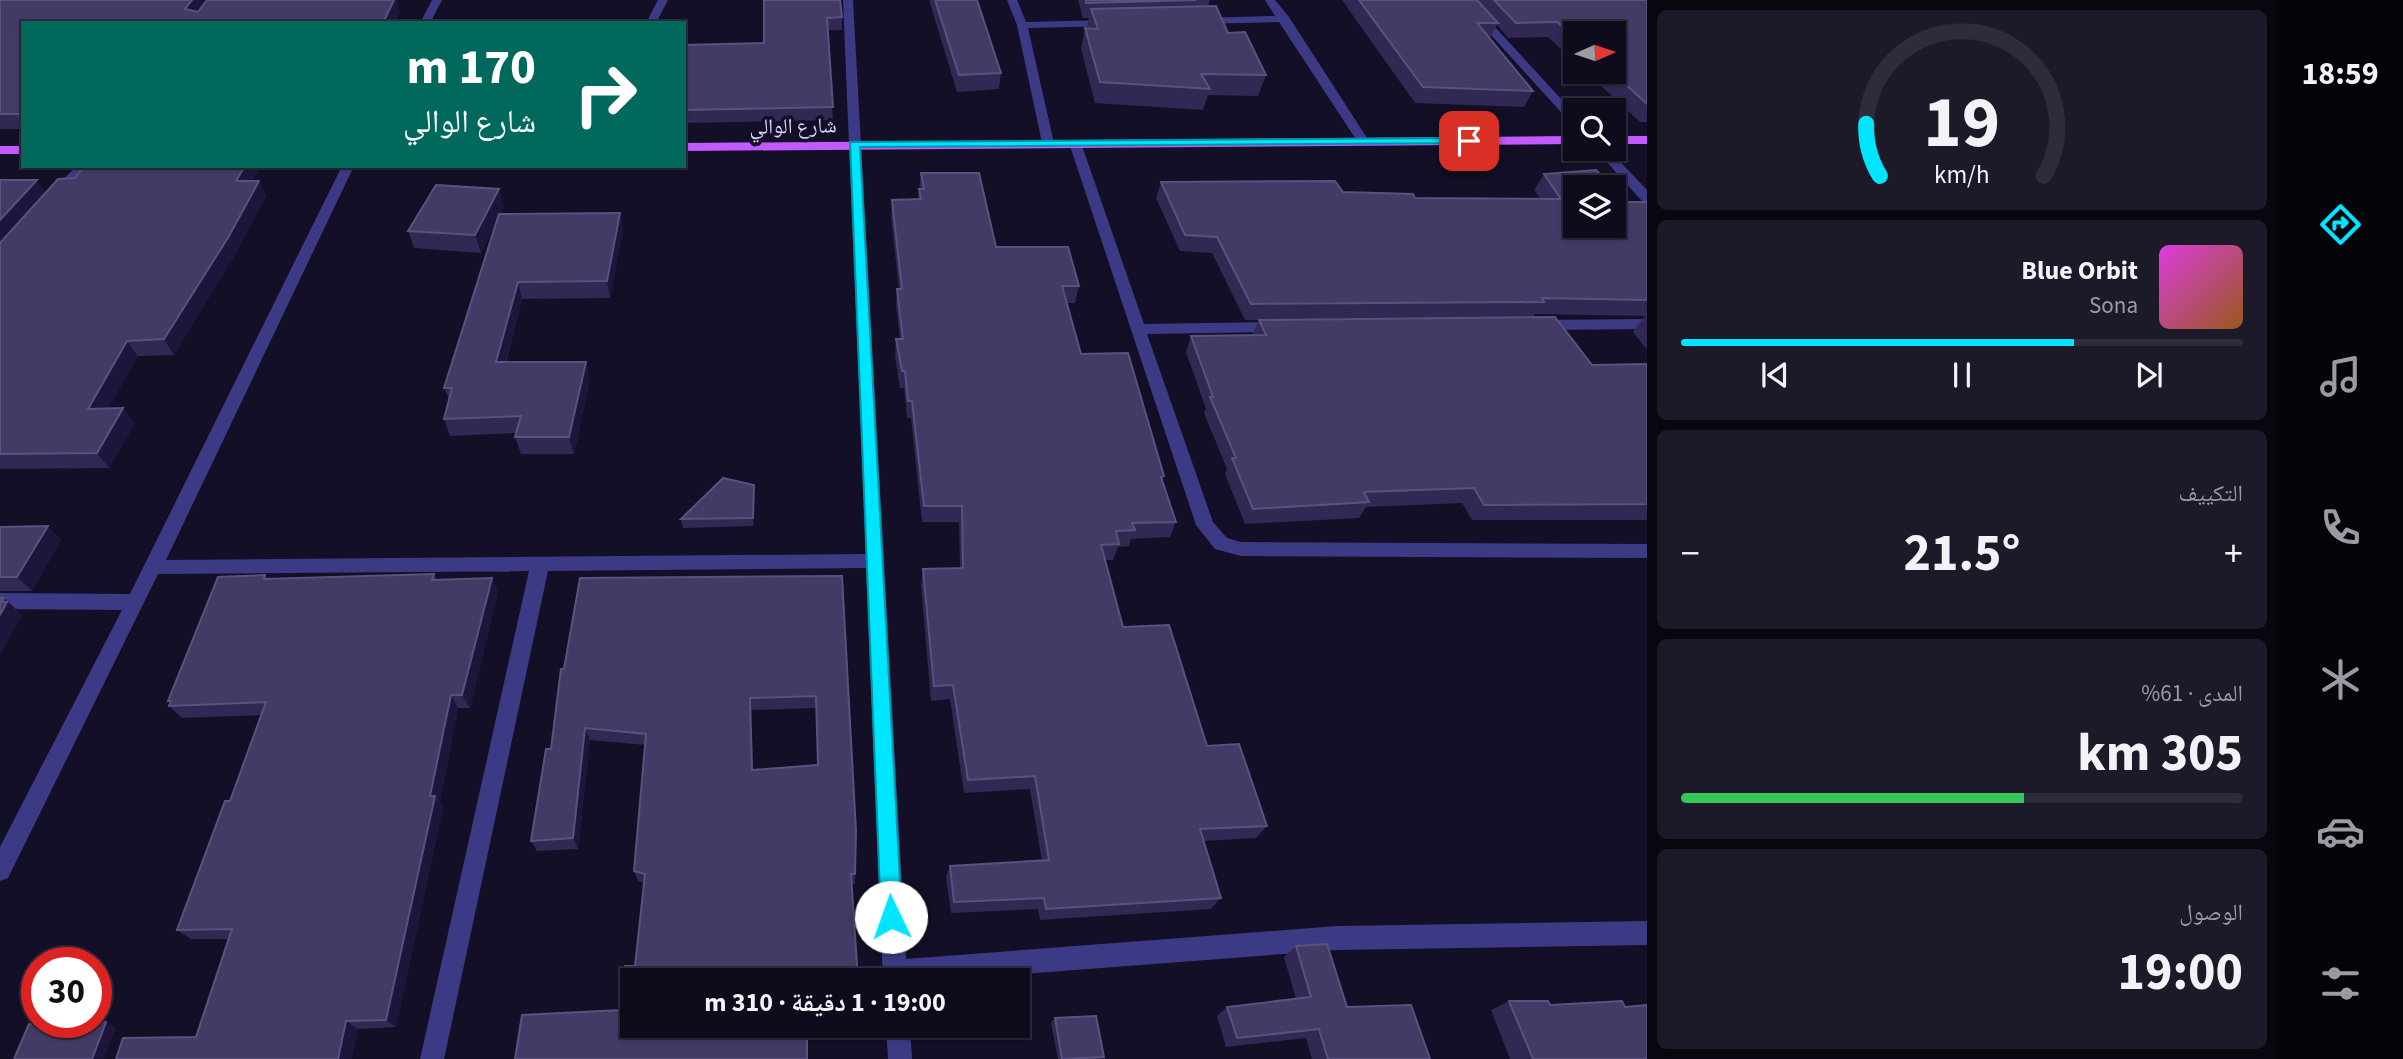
<!DOCTYPE html>
<html lang="ar">
<meta charset="utf-8">
<style>
:root{--surface:#0e0b1c;--page:#1c1929;--text:#f1f3f6;--muted:#9b9ba3;--line:#2e2b3b;--accent:#00e5ff}
body{margin:0;font-family:"Source Sans 3","Noto Naskh Arabic",sans-serif;background:var(--page);color:var(--text);direction:rtl;height:100vh;display:flex;flex-direction:column;font-size:26px;white-space:nowrap}
*{box-sizing:border-box;margin:0}
p{font-size:23px;color:var(--muted)}
.icon{flex:none;width:38px;height:38px;fill:none;stroke:currentColor;stroke-width:2;stroke-linecap:round;stroke-linejoin:round}
.map{position:relative;flex:1;overflow:hidden;direction:ltr}
.drawer{display:flex;flex-direction:column;gap:10px;padding:10px;background:#08060f;width:630px}
.drawer>*{flex:none}
.top-card{position:absolute;left:21px;top:21px;width:665px;height:147px;border-radius:0px;box-shadow:0 2px 5px #0004,0 0 0 2px var(--line);direction:rtl;background:#00695c;color:#fff;overflow:hidden}
.needle{width:46px;rotate:87deg}
.buttons{position:absolute;left:1563px;top:21px;display:grid;gap:14px}
.buttons a{display:grid;place-items:center;width:63px;height:63px;border-radius:0px;background:var(--surface);box-shadow:0 2px 5px #0004,0 0 0 2px var(--line);font-size:35px}
.speed{position:absolute;left:21px;top:947px;display:flex;gap:14px;font-size:35px;font-weight:700;text-align:center}
.speed>*{display:grid;place-content:center;width:91px;height:91px;border-radius:50%;background:var(--surface);box-shadow:0 2px 5px #0004,0 0 0 2px var(--line);line-height:1}
.speed .limit{border:10px solid #d22;background:#fff;color:#111}
.pin{position:absolute;display:grid;place-items:center;width:60px;height:60px;color:#fff;margin:-30px;border-radius:14px;box-shadow:0 4px 10px #0006}
.me{position:absolute;width:77px;margin:-38px;rotate:357deg;stroke-linejoin:round;filter:drop-shadow(0 0 5px #0008)}
.turn{display:flex;align-items:center;gap:24px;height:147px;padding:0 35px;font-size:32px}
.turn .icon{width:91px;height:91px;stroke-width:2.5}
.turn b{display:block;font-size:49px;line-height:60px}
.big{font-size:52px;font-weight:700;line-height:1.1}
.drawer .card{flex:1;display:flex;flex-direction:column;justify-content:center;gap:10px;min-width:0;padding:0 24px;border-radius:10px;background:var(--page)}
.drawer .dial{align-items:center;gap:0}
.dial svg{height:182px;overflow:visible;fill:none;stroke:var(--line);stroke-width:7;stroke-linecap:round;text-anchor:middle}
.dial text{fill:var(--text);stroke:none}
.song{display:flex;align-items:center;gap:21px}
.cover{width:84px;height:84px;border-radius:10px;background:linear-gradient(135deg,hsl(300 70% 55%),hsl(30 70% 35%))}
.played{height:7px;border-radius:4px;background:linear-gradient(90deg,var(--accent) 70%,var(--line) 70%)}
.keys{display:flex;justify-content:space-around;direction:ltr}
.heat{display:flex;justify-content:space-between;align-items:center;font-size:38px;direction:ltr}
.charge{height:10px;border-radius:5px;background:linear-gradient(90deg,#34c759 61%,var(--line) 0)}
.trip{position:absolute;left:620px;top:968px;width:410px;height:70px;border-radius:0px;background:var(--surface);box-shadow:0 2px 5px #0004,0 0 0 2px var(--line);font-weight:700;line-height:70px;text-align:center;direction:rtl}
main{display:flex;flex:1;min-height:0}
.menu{display:flex;flex-direction:column;width:126px;justify-content:space-around;align-items:center;background:#06040b;color:var(--muted)}
.menu .icon{width:49px;height:49px}
.menu .current{color:var(--accent)}
.menu b{font-size:32px;color:var(--text)}
.map>svg:first-child{display:block}
.lines{fill:none;stroke-linecap:round;stroke-linejoin:round}
.minor{fill:#3d3a85;fill-rule:evenodd}
.major{fill:#c25bff;fill-rule:evenodd}
.wall{fill:#312854;fill-rule:evenodd}
.shaded-wall{fill:#1d163a}
.building{fill:#433a66;stroke:#5a527e;stroke-width:2;fill-rule:evenodd}
.route{fill:#00e5ff;stroke:#0095a6;stroke-width:2}
.labels{text-anchor:middle;dominant-baseline:central;stroke-width:7;stroke-linejoin:round;paint-order:stroke}
.far-street-label{font-size:21px;fill:#d9d4ff;stroke:#130f26}
</style>
<main>
<nav class="menu">
<b>18:59</b>
<svg class="icon current" aria-label="directions" viewBox="0 0 24 24"><path d="M12 3l9 9-9 9-9-9zM9 14v-3h6M13 9l2 2-2 2"/></svg>
<svg class="icon" aria-label="music" viewBox="0 0 24 24"><path d="M9 18V5l10-2v13"/><circle cx="6" cy="18" r="3"/><circle cx="16" cy="16" r="3"/></svg>
<svg class="icon" aria-label="phone" viewBox="0 0 24 24"><path d="M5 4h4l2 5-3 2q2 4 5 5l2-3 5 2v4C11 20 4 13 5 4z"/></svg>
<svg class="icon" aria-label="climate" viewBox="0 0 24 24"><path d="M12 3v18M4 7l16 10M4 17L20 7"/></svg>
<svg class="icon" aria-label="car" viewBox="0 0 24 24"><path d="M5 17H2v-5l4-1 3-4h7l3 4 3 1v5h-3M9 17h6M6 11h13"/><circle cx="7" cy="17" r="2"/><circle cx="17" cy="17" r="2"/></svg>
<svg class="icon" aria-label="filters" viewBox="0 0 24 24"><path d="M4 7h16M4 17h16"/><circle cx="9" cy="7" r="2"/><circle cx="15" cy="17" r="2"/></svg>
</nav>
<section class="drawer">
<div class="card dial"><svg viewBox="0 0 100 80">
<path d="M14 69A42 42 0 1 1 86 69"/>
<path d="M14 69A42 42 0 0 1 8 46" stroke="#00e5ff"/>
<text x="50" y="56" font-size="32" font-weight="700">19</text>
<text x="50" y="72" font-size="11">km/h</text>
</svg></div>
<div class="card">
<div class="song"><i class="cover"></i><div><b>Blue Orbit</b><p>Sona</p></div></div>
<div class="played"></div>
<div class="keys"><svg class="icon" aria-label="previous" viewBox="0 0 24 24"><path d="M18 5L8 12l10 7zM5 5v14"/></svg><svg class="icon" aria-label="pause" viewBox="0 0 24 24"><path d="M8 5v14M16 5v14"/></svg><svg class="icon" aria-label="next" viewBox="0 0 24 24"><path d="M6 5l10 7-10 7zM19 5v14"/></svg></div>
</div>
<div class="card"><p>التكييف</p>
<div class="heat"><a>−</a><b class="big">21.5°</b><a>+</a></div>
</div>
<div class="card"><p>المدى · 61%</p><b class="big">305 km</b><div class="charge"></div></div>
<div class="card"><p>الوصول</p><b class="big">19:00</b></div>
</section>
<div class="map">
<svg width="1647" height="1059" viewBox="0 0 1647 1059">
<rect width="100%" height="100%" fill="#130f26"/>
<g class="lines">
<path class="minor" d="M432 0H442L430 23H420Z
M658 0H668L656 23H646Z
M843 0H853L906 959 1337 926 1647 921V945L1337 950 944 980H883L866 568 548 571 444 1059H420L529 571 158 574 8 878 0 881V847L122 610 0 609V593L130 594 342 166H354L166 560 866 554Z
M1007 0H1017L1026 22 1110 20 1115 23 1110 26 1028 28 1054 143 1052 146 1042 143 1017 25Z
M1265 0H1275L1289 17 1369 141 1367 144H1359L1279 22 1201 24 1196 21 1201 18 1275 16Z
M1459 0H1470L1575 114V125L1571 123Z
M1071 140 1081 143 1144 324 1279 322 1286 327 1279 332 1147 334 1213 522 1227 538 1241 542 1647 544V558L1241 556 1215 549 1196 525 1069 143Z
M1595 149H1608L1647 190V202L1642 201Z
M76 166H89L61 199H51V193Z
M1647 319V329L1538 330 1531 325 1538 320Z
M886 1026H910L912 1059H888Z"/>
<path class="major" d="M1575 136V144L684 151V143Z
M1614 136H1647V144H1614Z
M0 146H23V154H0Z"/>
</g>
<path class="wall" d="M0 0H396L400 12 394 23H23V129H0Z
M764 0 842 17V30H827L833 120 684 123V45L764 43Z
M929 0H977L1001 73 999 89 957 92Z
M1078 0H1210L1208 6 1228 33 1266 75 1258 96 1208 95 1203 110 1095 103 1081 49 1085 28H1087L1089 18H1083Z
M1342 0H1647V122H1640L1586 72H1614L1575 33V62L1548 37 1508 38 1497 25 1490 38H1489L1533 91 1524 107 1415 103Z
M84 166H261L252 181H259L266 196 237 251 174 355 138 356 108 408 135 423 109 468 0 469V180L46 193 75 178Z
M921 173 996 247 1079 286 1075 303H1067L1081 354 1164 476 1162 481 1176 522 1170 537 1131 539 1129 546 1118 547 1113 560H1105L1123 627 1207 746 1267 826 1256 838 1204 841 1221 898 1211 909 1040 920 1038 909 951 913 946 877 950 866 1042 861 1030 789 964 793 950 699 931 701 921 584 923 569 960 568 959 522H922L911 418H907L904 388H900L895 356 896 339H900L896 305 897 289H899L891 216 892 200 918 199Z
M1544 174 1626 202H1647V350L1633 332 1645 316 1535 314 1534 317 1592 365 1647 364V520H1472L1462 503 1366 507 1359 518 1245 524 1225 474 1227 469 1204 413 1206 409 1186 352 1191 336 1252 335 1259 320H1245L1212 253 1180 251 1156 198 1161 182 1343 192 1415 198H1540L1534 190Z
M504 206 500 214 620 213 623 230 610 298 522 299 506 362H586L590 379 574 454H521L515 437 516 433 450 436 444 419 449 399 444 388 495 224 481 253 414 248 408 231Z
M754 494 753 526 683 528 681 519Z
M0 527 61 540 32 591H0Z
M434 574 437 580 498 592 470 708H458L440 803 443 807 396 1027 358 1029 351 1059H116L196 1037 228 939H191L177 930 230 801 261 715 182 718 169 706 170 703 168 701 265 575 268 579Z
M842 576 855 874V884H851L621 1010 635 966 644 883 638 881 634 871 645 745 590 740 578 849 537 851 531 841 551 749 564 669ZM817 708 818 765 753 770 751 710Z
M1296 946 1347 1007 1430 1059H1312L1306 1038 1226 1047 1217 1016 1227 1007 1296 999 1284 957Z
M1509 1001 1550 1005 1625 1007 1647 1059H1510L1491 1010Z
M1055 1018 1104 1057 1102 1059H1058L1051 1023Z"/>
<path class="shaded-wall" d="M192 0H209L192 23 185 9Z
M394 0H396L400 12 394 23H383Z
M245 166H261L243 196 236 181Z
M37 180 47 195 0 247V220Z
M259 181 266 196 237 251 174 355 164 339Z
M499 189 504 206 481 253 475 235Z
M620 213 623 230 610 298 607 281Z
M518 282 522 299 501 378 496 362Z
M127 341 138 356 100 424 88 409Z
M586 362 590 379 574 454 569 437Z
M123 408 135 423 109 468 97 453Z
M48 526 61 540 32 591 17 577Z
M492 578 498 592 470 708 462 695Z
M4 598 19 612V613L22 616 0 656V615L2 602Z
M451 695 458 708 440 803 443 807 396 1027 386 1020Z
M750 698 751 710 753 781 752 770Z
M585 728 590 740 578 849 573 838Z
M96 979 104 983 96 1003Z
M346 1021 358 1029 351 1059H338Z
M106 1022 116 1027 104 1059H92Z"/>
<path class="building" d="M0 0H192L185 9 198 12 207 0H394L383 23H23V116H20L23 114H0Z
M764 0H840L842 17 827 18 833 107 684 110V45L764 43Z
M935 0H977L1001 73 959 75Z
M1086 0H1196L1086 3Z
M1359 0H1477L1498 23H1477L1533 91 1423 87Z
M1494 0H1647V104L1612 72H1614V33H1575V38L1557 22 1516 23Z
M1216 6 1228 33 1245 32 1266 75 1201 74 1210 89 1100 82 1085 28 1098 29 1091 9Z
M84 166H245L236 181H259L229 236 164 339 127 341 88 409 123 408 97 453 0 454V243L58 179 75 178Z
M1596 170 1612 187H1575V226H1614V188L1626 202H1647V300L1542 298 1544 302 1251 304 1217 237 1185 235 1161 182 1335 181 1343 192 1413 194 1415 198 1561 199 1544 174Z
M921 173H979L996 247H1068L1079 286H1062L1081 354 1128 353 1164 476 1161 477 1176 522 1132 523 1135 530 1116 531 1119 544 1101 545 1123 627 1169 625 1207 746 1239 744 1250 776 1267 826 1200 829 1221 898 1046 909 1044 898 954 902 950 866 1049 860 1035 776 968 780 953 685 934 686 923 569 963 568 962 506H924L912 401H908L905 371H902L896 339H903L897 289H902L892 200 921 199 919 189H924Z
M0 180H37L0 220Z
M436 185 499 189 475 235 408 231Z
M620 213 607 281 518 282 496 362H586L569 437H515L521 416 444 419 452 388H444L499 214Z
M1555 317 1592 365 1647 364V504L1484 505 1474 488 1364 492 1369 502 1253 509 1232 458H1236L1210 397H1213L1191 336 1266 335 1259 320Z
M723 478 754 485 753 518 681 519Z
M48 526 17 577H0V527Z
M434 574 432 580 492 578 462 695H451L430 796H435L386 1020 346 1021 338 1059H116L123 1038 196 1037 232 929 177 930 225 801H230L266 702 169 706 171 701H168L218 577 265 575 264 579Z
M842 576 856 832 855 874H851L858 980H632V1026H807V1059H515L522 1015 621 1010 625 966H635L645 874 634 871 646 734 585 728 573 838 531 841 546 749H551L561 669H564L580 578ZM816 696 818 765 752 770 750 698Z
M0 598H4L2 602H7L0 615Z
M1327 944 1347 1007 1411 1005 1430 1059H1328L1319 1029 1237 1038 1227 1007 1311 997 1296 946Z
M1509 1001H1548L1550 1005 1622 1001 1625 1007 1647 1005V1059H1533Z
M37 1016V1022H76L75 1023 106 1022 92 1059H14L29 1024H33Z
M1096 1016 1104 1057 1062 1059 1055 1018Z"/>
<path class="route" d="M1469 138 1475 141 1473 143 860 147 902 917 899 925 891 928 884 925 881 917 850 142Z"/>
<g class="labels">
<g class="far-street-label">
<text transform="translate(793 126) rotate(-1)">شارع الوالي</text>
</g>
</g>
</svg>
<div class="buttons">
<a><svg class="needle" viewBox="-14 -14 28 28"><path d="M0-13l5 13h-10z" fill="#e53935"/><path d="M0 13l5-13h-10z" fill="#9b9ba3"/></svg></a>
<a><svg class="icon" aria-label="search" viewBox="0 0 24 24"><circle cx="10" cy="10" r="6"/><path d="M15 15l6 6"/></svg></a>
<a><svg class="icon" aria-label="layers" viewBox="0 0 24 24"><path d="M12 4l9 5-9 5-9-5zM3 14l9 5 9-5"/></svg></a>
</div>
<div class="speed"><div class="limit">30</div></div>
<div class="pin" style="left:1469px;top:141px;background:#d93025"><svg class="icon" aria-label="arrive" viewBox="0 0 24 24"><path d="M6 21V4h12l-3 4 3 4H6"/></svg></div>
<svg class="me" style="left:891px;top:917px" viewBox="-20 -20 40 40"><circle r="19" fill="#fff"/><path d="M0-13L10 11 0 6-10 11z" fill="#00e5ff"/></svg>
<div class="trip">19:00 · 1 دقيقة · 310 m</div>
<div class="top-card">
<div class="turn"><svg class="icon" aria-label="right" viewBox="0 0 24 24"><path d="M7 20v-9h11M14 6l5 5-5 5"/></svg><div><b>170 m</b>شارع الوالي</div></div>
</div>
</div>
</main>
